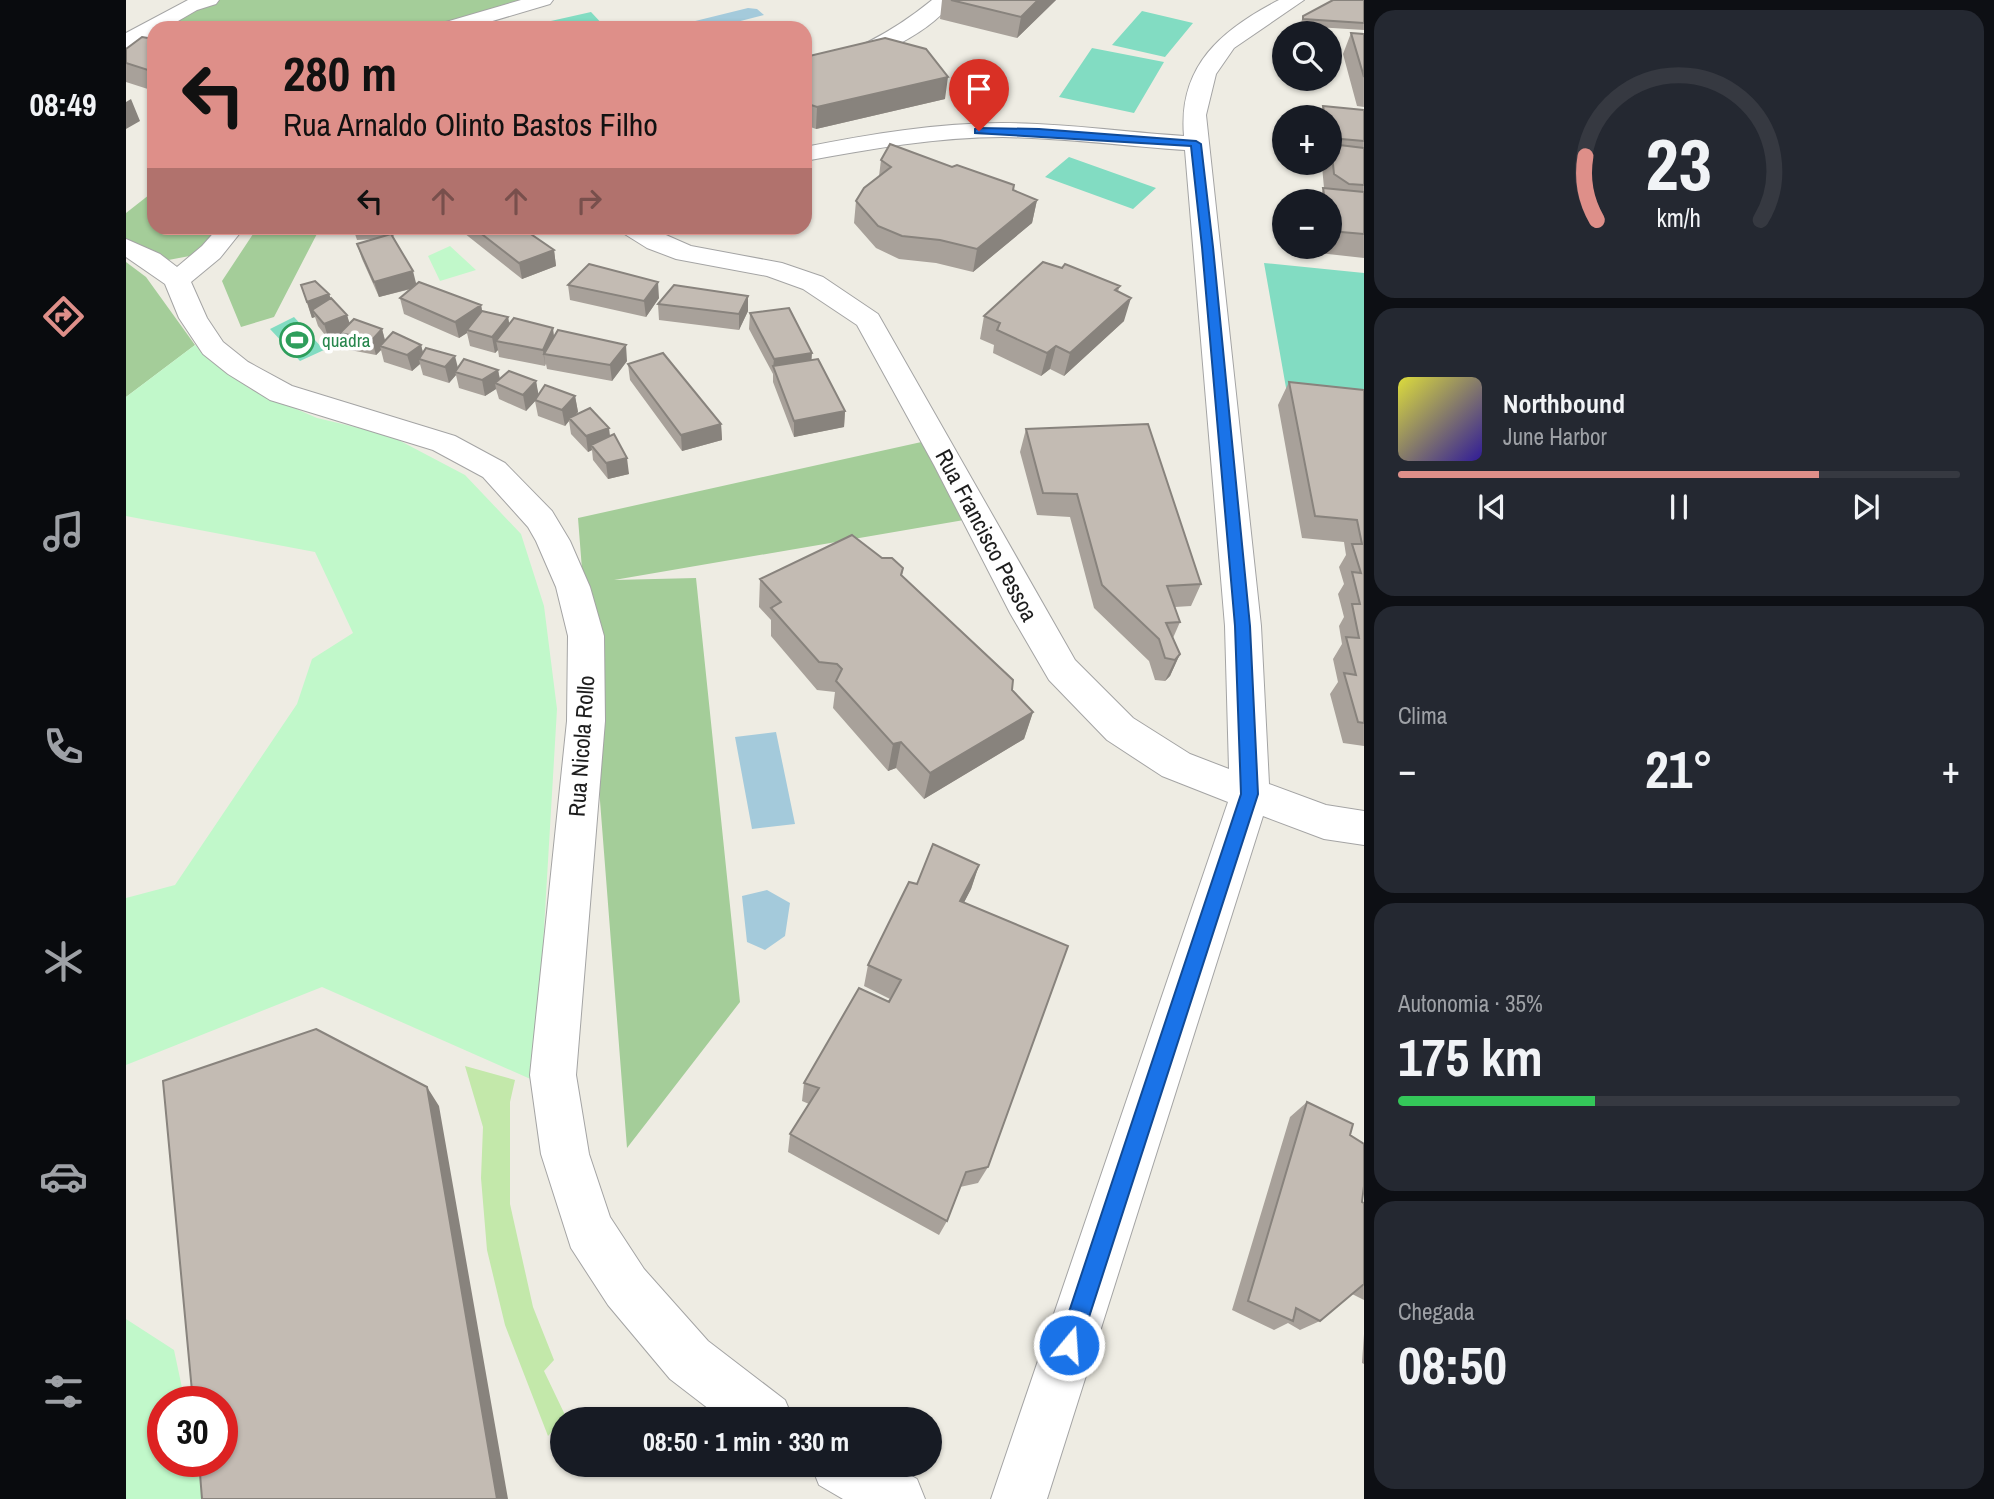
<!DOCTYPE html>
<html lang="pt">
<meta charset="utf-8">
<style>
:root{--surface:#171b24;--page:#242831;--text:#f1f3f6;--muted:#9ea1a6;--line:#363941;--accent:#de8f89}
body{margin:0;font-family:"Archivo Narrow",sans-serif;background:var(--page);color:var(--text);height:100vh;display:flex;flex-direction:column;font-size:26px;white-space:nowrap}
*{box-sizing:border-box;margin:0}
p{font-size:23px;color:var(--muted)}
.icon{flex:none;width:38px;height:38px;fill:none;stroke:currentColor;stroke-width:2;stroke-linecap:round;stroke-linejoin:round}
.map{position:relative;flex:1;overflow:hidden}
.drawer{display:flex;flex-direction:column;gap:10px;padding:10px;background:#0d0f14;width:630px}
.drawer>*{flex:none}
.hud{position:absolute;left:21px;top:21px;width:665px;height:214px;border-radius:21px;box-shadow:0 2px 5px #0004;background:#de8f89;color:#111;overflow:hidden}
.fabs{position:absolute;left:1146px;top:21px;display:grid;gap:14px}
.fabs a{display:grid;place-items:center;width:70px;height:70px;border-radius:50%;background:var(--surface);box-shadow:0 2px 5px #0004;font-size:35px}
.speed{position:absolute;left:21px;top:1386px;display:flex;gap:14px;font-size:35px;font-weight:700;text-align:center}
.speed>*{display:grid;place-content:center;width:91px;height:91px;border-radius:50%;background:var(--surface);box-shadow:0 2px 5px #0004;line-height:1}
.speed .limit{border:10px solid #d22;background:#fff;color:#111}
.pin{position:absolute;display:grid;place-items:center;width:60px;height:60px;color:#fff;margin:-72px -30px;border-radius:50% 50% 50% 0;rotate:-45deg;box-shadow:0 0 7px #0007}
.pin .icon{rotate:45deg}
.me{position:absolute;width:77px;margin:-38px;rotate:18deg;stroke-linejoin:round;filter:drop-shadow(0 0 5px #0008)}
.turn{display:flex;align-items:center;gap:24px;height:147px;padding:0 21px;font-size:32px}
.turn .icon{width:91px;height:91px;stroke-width:2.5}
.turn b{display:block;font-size:49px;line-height:60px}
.lanes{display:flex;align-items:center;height:66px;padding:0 21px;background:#0003;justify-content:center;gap:35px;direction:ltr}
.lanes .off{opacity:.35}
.big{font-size:52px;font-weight:700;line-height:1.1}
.drawer .widget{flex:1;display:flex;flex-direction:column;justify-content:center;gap:10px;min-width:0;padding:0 24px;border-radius:21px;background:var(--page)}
.drawer .dial{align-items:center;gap:0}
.dial svg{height:182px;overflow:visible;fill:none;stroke:var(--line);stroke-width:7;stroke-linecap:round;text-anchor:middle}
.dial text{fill:var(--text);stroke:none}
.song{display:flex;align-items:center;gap:21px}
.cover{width:84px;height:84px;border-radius:10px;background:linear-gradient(135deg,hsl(60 70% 55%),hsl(250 70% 35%))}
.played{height:7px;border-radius:4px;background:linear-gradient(90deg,var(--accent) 75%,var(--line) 75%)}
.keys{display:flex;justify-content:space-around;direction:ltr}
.heat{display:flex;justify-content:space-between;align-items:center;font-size:38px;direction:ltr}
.charge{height:10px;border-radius:5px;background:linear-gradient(90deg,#34c759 35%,var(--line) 0)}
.trip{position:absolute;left:424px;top:1407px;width:392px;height:70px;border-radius:35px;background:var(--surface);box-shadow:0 2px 5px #0004;font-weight:700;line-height:70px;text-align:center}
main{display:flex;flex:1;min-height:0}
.dock{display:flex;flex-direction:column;width:126px;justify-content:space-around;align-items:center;background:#090b0e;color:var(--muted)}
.dock .icon{width:49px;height:49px}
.dock .selected{color:var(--accent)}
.dock b{font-size:32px;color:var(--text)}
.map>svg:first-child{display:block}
.grass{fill:#c3e8aa}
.forest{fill:#a4cd99}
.park{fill:#c1f8ca}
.pitch{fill:#82dcc2}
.water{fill:#a4cadb}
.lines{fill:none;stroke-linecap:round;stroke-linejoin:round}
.street-casing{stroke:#a4a4a4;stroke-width:2}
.street{fill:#fff;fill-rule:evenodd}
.wall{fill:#a8a19a}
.shaded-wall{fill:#88837d}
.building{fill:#c3bbb3;stroke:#88837d;stroke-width:2}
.route{fill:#1a73e8;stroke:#114b97;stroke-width:2}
.labels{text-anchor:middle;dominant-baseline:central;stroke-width:7;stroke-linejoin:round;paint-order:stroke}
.far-leisure-label{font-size:19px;fill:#27864d;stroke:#fff;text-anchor:start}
.street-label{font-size:23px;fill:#1d1d1d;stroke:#fff}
</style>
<main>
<nav class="dock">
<b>08:49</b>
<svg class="icon selected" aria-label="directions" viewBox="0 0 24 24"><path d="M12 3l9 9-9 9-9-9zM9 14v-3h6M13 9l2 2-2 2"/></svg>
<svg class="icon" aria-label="music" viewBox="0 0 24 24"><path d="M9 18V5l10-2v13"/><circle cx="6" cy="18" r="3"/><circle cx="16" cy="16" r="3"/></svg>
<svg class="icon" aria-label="phone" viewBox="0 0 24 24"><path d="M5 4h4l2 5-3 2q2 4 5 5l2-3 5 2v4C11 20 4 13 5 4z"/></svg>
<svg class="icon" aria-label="climate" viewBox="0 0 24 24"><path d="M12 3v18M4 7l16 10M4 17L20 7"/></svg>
<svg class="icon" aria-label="car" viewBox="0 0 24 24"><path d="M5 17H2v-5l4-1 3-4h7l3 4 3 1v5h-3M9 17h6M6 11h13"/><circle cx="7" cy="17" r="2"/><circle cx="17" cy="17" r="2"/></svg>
<svg class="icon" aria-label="filters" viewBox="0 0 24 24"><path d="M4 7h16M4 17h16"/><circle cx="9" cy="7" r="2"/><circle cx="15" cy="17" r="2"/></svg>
</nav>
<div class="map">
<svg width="1238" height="1499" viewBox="0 0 1238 1499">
<rect width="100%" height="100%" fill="#eeece3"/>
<path class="grass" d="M339 1066 389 1080 384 1102V1204L407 1307 428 1360 418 1371 440 1417 422 1436 379 1325 361 1250 355 1178 357 1127Z"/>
<path class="forest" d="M92 0H417L320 28H28V53L0 51V42L64 6Z
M28 191V228H105L85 252 37 261 0 240V213Z
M131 228H194L148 317 115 327 96 281Z
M0 262 20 277 69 345 0 397Z
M800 441 838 520 488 580 570 578 614 1002 501 1148 452 518Z"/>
<path class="park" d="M324 246 350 270 314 281 302 256Z
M69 345 124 389 191 418 263 435 339 475 395 534 418 606 431 709 409 1081 196 987 0 1065V898L49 885 171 704 186 659 227 633 189 552 0 516V397Z
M0 1319 48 1350 59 1402H37V1461H71L79 1499H0Z"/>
<path class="pitch" d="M1016 11 1067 23 1039 57 986 45Z
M465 12 480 28H410L407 25Z
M966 48 1038 62 1008 113 933 97Z
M943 157 1030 188 1007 209 919 177Z
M1138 263 1238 273V406L1162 399Z
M168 317 198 350 174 361 144 329Z"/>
<path class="water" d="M622 8 631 9 638 15 587 28H558L557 24Z
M650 732 669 824 626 829 609 737Z
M641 890 664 903 659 936 639 950 621 942 616 896Z"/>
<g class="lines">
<g class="street-casing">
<path id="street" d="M62 0H93L90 4 71 10 40 28H28V35L0 48V33Z
M395 0H427L424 4 343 28H310L313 24Z
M806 0H828C799 41 726 67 679 78V64C727 54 768 31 806 0Z
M1153 0H1178L1108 48 1090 74 1080 115 1135 626 1143 784 1200 805 1238 811V845L1198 839 1137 816 921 1499H865L1102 802 1036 776 981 740 923 680 884 613 808 465 731 325 677 289 641 276 550 259 521 248 497 233 493 228H524L565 246 656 263 697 277 752 314 949 660 1007 718 1064 754 1103 769 1099 626 1059 150C999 146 938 138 877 137 810 137 744 149 679 161V147C744 134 810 123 876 123 937 123 998 132 1058 136 1052 66 1095 30 1153 0Z
M92 228H118L94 258 65 282 81 318 97 342 122 362 166 386 329 436 379 463 426 511 444 541 464 587 478 636 479 721 450 1075 463 1154 484 1217 518 1269 582 1341 659 1400 667 1419H596L544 1379 482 1305 445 1248 415 1154 404 1075 441 721 442 636 430 587 410 541 402 527 357 477 307 450 144 400 102 374 77 354 53 318 39 284 0 257V239L34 254 51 267 76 246Z
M685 1465H767L791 1479 799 1499H717L693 1485Z"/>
</g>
<use href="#street" class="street"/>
</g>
<path class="wall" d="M816 0H930L891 38 814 19Z
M1238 0V30L1174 26 1177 16Z
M1225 33 1238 34V107L1231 106 1217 54Z
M28 39V91L0 82V49Z
M679 57 819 99 690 129 679 125Z
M1197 106 1238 110V258L1193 253V247H1204V201H1192L1198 188 1196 166 1197 163H1204V117H1192Z
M755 160 887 190 911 200 906 223 847 272 810 263 773 259 750 248 728 223 730 201 753 176Z
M227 228H269L267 237 290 284 355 305 356 311 382 317 383 325 428 337 501 361 486 381 421 369 420 364 419 366 373 357 372 350 369 353 344 346 341 333 333 338 278 314 274 298 285 289 253 297 236 259 231 244 249 239 231 240Z
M337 228H396L428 250 430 266 396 279 338 233Z
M175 285 203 294 205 299 221 315 223 323 256 329 259 340 295 345 297 353 332 368 372 370 374 379 410 381 412 395 449 396 452 412 449 415 484 435 503 474 482 479 467 460 466 450 462 452 445 434 443 421 439 426 412 416 409 401 400 411 373 399 370 389 359 396 333 388 330 375 323 383 297 375 294 364 286 371 258 362 255 350 250 355 219 349 215 336 203 340 192 326 189 317 186 318Z
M442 285 533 298 520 317 444 300Z
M994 286 992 291 998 321 938 376 924 369 915 376 867 353 868 345 854 339 858 316Z
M532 304 622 311 613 330 533 320Z
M624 313 685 360 719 411 718 427 668 437 647 382V374L623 329Z
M502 364 595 424 596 440 556 451 504 380Z
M1163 382 1238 390V746L1217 743 1204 694 1212 682 1207 659 1216 644 1213 626 1218 617 1212 594 1218 584 1213 567 1220 555 1218 542 1176 538 1152 405Z
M900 429 1075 584 1065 606 1049 607 1054 622 1047 638 1054 654 1044 676 1039 681 1029 680 1023 661 968 608 944 517 911 515 894 452Z
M756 558 777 568 776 576 907 712 898 739 798 799 770 768 762 771 707 708 709 692 691 690 645 636V620L633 607 634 579Z
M853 865 845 889 838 902 862 1167 852 1183 834 1187 821 1221 813 1235 662 1152 664 1134 683 1104 676 1101 678 1083 764 999 738 986 742 965 791 884Z
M1181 1102 1224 1135 1236 1202 1238 1203V1300L1226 1294 1194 1321 1174 1330 1162 1323 1148 1330 1106 1310 1164 1117Z
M1238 1334V1364L1236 1363Z"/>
<path class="shaded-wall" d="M912 0H930L891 38 895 17Z
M822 77 819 99 690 129 691 107Z
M5 99 14 121 0 129V102Z
M911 200 906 223 847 272 851 249Z
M265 228H269L267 237Z
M428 250 430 266 396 279 393 263Z
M287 271 291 287 253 297 248 282Z
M532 282 533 298 520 317 518 301Z
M203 294 209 310H186L189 317 186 318 181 302Z
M622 296V311L613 330V314Z
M1005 298 998 321 938 376 944 353Z
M355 305 358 321 341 330V333L333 338 329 322Z
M221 315 226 331 214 333 215 336 203 340 198 324Z
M382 317 385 333 370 341 372 350 369 353 366 337Z
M427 328 429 344 418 354 419 366 417 350Z
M256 329 260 345 254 346 255 350 250 355 246 340Z
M295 345 299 360 293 359 294 364 286 371 281 355Z
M500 345 501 361 486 381 484 365Z
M930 346 924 369 915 376 921 353Z
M686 353 685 369 647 368 648 359Z
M329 356 333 372H329L330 375 323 383 319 367Z
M372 370 375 386 369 383 370 389 359 396 356 380Z
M410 381 413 397 400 411 397 395Z
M449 396 452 412 444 420 443 418V421L439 426 436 410Z
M719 411 718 427 668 437V421Z
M595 424 596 440 556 451 555 435Z
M483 428 485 444 465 445 466 450 462 452 460 436Z
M501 458 503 474 482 479 480 463Z
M1054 654 1044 676 1039 681 1049 660Z
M907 712 898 739 798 799 804 773Z
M775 742 770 768 762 771 767 744Z
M853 865 845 889 827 924 834 901Z
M301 1087 313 1106 382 1499H371Z"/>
<path class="building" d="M825 0H912L895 17Z
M1207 0H1238V23L1177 19V16Z
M1225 33 1238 34V77Z
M16 37 28 39V72L0 63V49Z
M759 38 800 49 822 77 691 107 679 103V57Z
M1197 106 1238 110V141L1204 138V117H1199Z
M764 144 826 167 831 165 888 185 887 190 911 200 851 249 814 240 776 236 752 226 730 201 738 188 765 167 755 160Z
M1205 144 1238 148V185L1223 184 1208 174Z
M1197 188 1238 192V234L1204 231V201H1199Z
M348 228H396L428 250 393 263Z
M265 234 287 271 248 282 231 244Z
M917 262 936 268 939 264 994 286 989 290 1005 298 944 353 930 346 921 353 871 330 874 323 858 316Z
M463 264 532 282 518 301 442 285Z
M189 281 203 294 181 302 175 285Z
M293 282 355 305 329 322 274 298Z
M548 285 622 296 613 314 532 304Z
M205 298 221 315 198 324 186 310Z
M663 308 686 353 648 359 624 313Z
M356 311 382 317 366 337 341 330Z
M388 318 427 328 417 350 370 341Z
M228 319 256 329 246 340 214 333Z
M432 330 500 345 484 365 418 354Z
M267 332 295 345 281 355 254 346Z
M300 348 329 356 319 367 293 359Z
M537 353 595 424 555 435 502 364Z
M338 359 372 370 356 380 329 372Z
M692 359 719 411 668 421 647 366Z
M383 371 410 381 397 395 369 383Z
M1163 382 1238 390V723L1232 722 1218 673 1230 675 1220 637 1233 638 1226 604H1234L1226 572 1235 573 1226 544H1236L1231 520 1189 516Z
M419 385 449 396 436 410 409 400Z
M464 408 483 428 460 436 443 418Z
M1022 424 1075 584 1041 586 1054 622 1040 623 1054 654 1049 660 1039 658 1033 639 976 585 951 494 917 493 900 429Z
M488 434 501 458 480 463 465 445Z
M726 535 756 558H766L777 568 775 575 887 680 886 690 907 712 804 773 775 742 767 744 710 681 716 669 711 664 693 662 645 608 655 602 634 579Z
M807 844 853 865 834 901 942 946 862 1167 840 1172 821 1221 664 1134 693 1088 678 1083 733 988 763 1002 775 980 742 965 783 882 791 884Z
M190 1029 301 1087 371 1499H76L73 1461H96V1402H67L37 1081Z
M1181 1102 1227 1124 1224 1135 1238 1144V1186L1236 1202 1238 1203V1284L1194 1321 1170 1308 1167 1321 1122 1301Z"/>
<path class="route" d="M853 128 913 129 1070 141 1075 144 1087 247 1124 626 1132 794 954 1345 951 1353 943 1356 935 1353 932 1345 1115 794 1109 626 1076 247 1065 146 849 133V129Z"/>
<defs>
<g id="stadium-ring" transform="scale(1.75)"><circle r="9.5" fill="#fff" stroke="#2e9e5b" stroke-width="1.5"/><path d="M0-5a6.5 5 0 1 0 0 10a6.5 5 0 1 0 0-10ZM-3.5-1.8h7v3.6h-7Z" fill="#2e9e5b"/></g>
</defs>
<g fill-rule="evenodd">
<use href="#stadium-ring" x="171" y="340"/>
</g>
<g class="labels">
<g class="far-leisure-label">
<text x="196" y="340">quadra</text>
</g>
<g class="street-label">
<text transform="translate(861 535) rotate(62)">Rua Francisco Pessoa</text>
<text transform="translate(455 746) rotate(-86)">Rua Nicola Rollo</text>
</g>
</g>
</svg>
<div class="fabs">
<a><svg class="icon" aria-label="search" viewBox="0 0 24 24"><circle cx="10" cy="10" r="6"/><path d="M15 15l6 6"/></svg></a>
<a>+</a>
<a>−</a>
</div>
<div class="speed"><div class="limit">30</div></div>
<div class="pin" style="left:853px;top:131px;background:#d93025"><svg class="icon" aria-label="arrive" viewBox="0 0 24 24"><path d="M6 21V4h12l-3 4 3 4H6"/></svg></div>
<svg class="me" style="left:943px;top:1345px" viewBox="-20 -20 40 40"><circle r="17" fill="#1a73e8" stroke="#fff" stroke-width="3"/><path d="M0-11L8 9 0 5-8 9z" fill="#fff"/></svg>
<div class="trip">08:50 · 1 min · 330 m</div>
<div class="hud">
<div class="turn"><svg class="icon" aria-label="left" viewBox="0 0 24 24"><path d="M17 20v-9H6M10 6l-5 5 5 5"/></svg><div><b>280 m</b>Rua Arnaldo Olinto Bastos Filho</div></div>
<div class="lanes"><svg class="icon" aria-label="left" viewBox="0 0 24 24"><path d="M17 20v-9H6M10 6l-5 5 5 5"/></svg><svg class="icon off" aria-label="ahead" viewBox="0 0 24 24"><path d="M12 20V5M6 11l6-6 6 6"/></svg><svg class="icon off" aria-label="ahead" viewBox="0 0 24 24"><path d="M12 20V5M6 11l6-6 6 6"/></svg><svg class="icon off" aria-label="right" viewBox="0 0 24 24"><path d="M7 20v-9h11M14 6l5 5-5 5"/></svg></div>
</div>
</div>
<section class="drawer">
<div class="widget dial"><svg viewBox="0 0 100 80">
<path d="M14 69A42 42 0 1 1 86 69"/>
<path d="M14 69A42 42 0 0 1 9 41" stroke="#de8f89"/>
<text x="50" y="56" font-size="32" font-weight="700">23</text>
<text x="50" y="72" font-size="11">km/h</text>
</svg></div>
<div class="widget">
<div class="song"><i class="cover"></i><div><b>Northbound</b><p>June Harbor</p></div></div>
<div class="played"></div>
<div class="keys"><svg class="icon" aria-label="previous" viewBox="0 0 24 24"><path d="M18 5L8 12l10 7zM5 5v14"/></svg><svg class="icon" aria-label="pause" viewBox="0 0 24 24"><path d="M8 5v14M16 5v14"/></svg><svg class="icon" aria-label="next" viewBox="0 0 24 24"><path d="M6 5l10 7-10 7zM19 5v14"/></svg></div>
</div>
<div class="widget"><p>Clima</p>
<div class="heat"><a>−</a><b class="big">21°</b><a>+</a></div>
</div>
<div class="widget"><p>Autonomia · 35%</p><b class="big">175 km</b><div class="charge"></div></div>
<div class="widget"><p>Chegada</p><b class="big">08:50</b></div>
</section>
</main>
